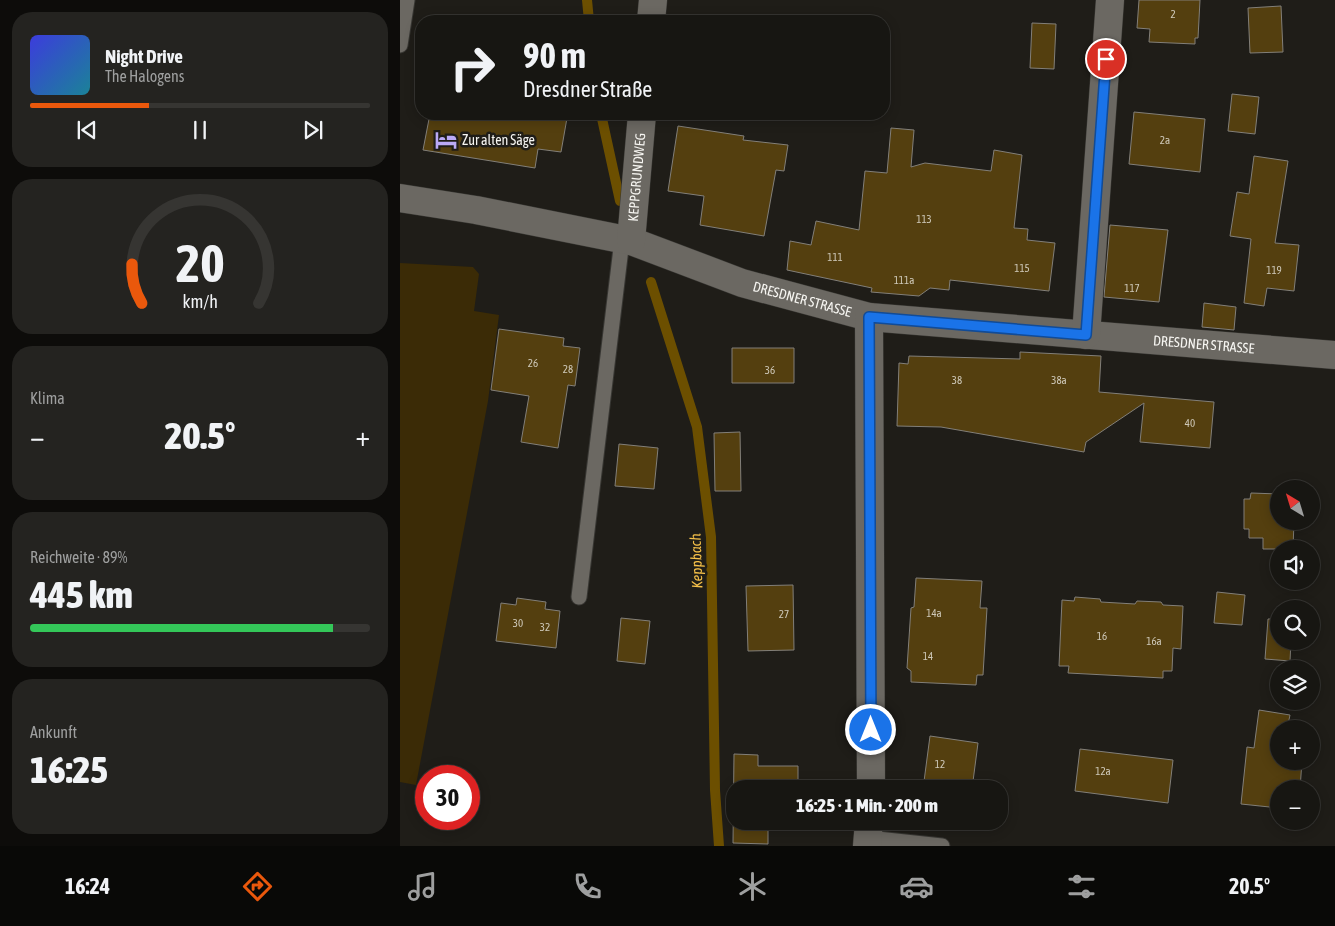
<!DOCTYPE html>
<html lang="de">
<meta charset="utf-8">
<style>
:root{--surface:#171612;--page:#242320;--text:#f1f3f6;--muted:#9e9f9f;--line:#363532;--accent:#ea580c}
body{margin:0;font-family:"Asap Condensed",sans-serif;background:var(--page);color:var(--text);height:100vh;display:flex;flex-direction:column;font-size:19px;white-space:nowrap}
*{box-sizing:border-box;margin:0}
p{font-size:16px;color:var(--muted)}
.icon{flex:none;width:28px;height:28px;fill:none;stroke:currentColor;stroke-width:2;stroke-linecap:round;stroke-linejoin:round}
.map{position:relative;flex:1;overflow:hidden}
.side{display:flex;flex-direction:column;gap:12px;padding:12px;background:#0d0c0a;width:400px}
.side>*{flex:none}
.top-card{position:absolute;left:15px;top:15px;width:475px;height:105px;border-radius:20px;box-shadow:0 2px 12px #0003,0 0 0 1px var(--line);background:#171612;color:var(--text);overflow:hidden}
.needle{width:32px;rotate:322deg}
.fabs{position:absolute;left:870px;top:480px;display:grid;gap:10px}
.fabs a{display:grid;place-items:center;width:50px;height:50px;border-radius:50%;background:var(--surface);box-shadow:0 2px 12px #0003,0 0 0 1px var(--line);font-size:25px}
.speed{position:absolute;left:15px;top:765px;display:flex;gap:10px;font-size:25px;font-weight:700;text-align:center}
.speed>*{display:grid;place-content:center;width:65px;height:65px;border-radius:50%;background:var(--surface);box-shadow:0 2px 12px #0003,0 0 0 1px var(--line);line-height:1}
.speed .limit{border:8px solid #d22;background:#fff;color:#111}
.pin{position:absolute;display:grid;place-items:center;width:42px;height:42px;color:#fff;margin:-21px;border:2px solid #fff;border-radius:50%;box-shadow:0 1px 5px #0007}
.me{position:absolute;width:55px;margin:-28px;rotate:0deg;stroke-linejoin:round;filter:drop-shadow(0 0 4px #0008)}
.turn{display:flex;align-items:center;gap:18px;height:105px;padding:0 25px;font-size:22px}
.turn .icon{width:65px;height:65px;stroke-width:2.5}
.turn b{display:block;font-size:35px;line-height:42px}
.big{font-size:38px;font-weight:800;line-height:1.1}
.side .tile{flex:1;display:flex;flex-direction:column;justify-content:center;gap:8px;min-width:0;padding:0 18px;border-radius:20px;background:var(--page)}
.side .dial{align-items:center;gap:0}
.dial svg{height:130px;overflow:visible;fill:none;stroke:var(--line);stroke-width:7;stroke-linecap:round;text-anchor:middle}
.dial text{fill:var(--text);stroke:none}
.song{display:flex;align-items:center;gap:15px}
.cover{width:60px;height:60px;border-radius:8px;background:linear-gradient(135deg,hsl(240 70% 55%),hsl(190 70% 35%))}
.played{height:5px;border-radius:2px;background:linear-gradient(90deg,var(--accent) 35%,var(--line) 35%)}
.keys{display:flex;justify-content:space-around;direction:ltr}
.heat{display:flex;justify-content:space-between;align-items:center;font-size:28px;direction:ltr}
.charge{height:8px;border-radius:4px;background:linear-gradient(90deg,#34c759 89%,var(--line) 0)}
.trip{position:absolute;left:326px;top:780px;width:282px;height:50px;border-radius:20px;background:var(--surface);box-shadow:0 2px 12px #0003,0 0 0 1px var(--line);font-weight:800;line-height:50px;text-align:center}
.menu{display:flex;height:80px;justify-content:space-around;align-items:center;background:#090907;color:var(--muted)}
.menu .icon{width:35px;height:35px}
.menu .selected{color:var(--accent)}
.menu b{font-size:22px;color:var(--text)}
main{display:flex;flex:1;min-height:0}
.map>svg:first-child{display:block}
.green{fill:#3b2b06}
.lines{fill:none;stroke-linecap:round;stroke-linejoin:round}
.stream{stroke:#6c4f00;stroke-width:10}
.building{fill:#543f0f;stroke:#827f79}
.lane-casing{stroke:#383733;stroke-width:17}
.street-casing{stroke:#383733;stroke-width:29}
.lane{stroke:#6b6862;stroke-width:15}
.street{stroke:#6b6862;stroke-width:28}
.route-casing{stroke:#114b97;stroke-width:12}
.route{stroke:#1a73e8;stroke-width:9}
.labels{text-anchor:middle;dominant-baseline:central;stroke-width:5;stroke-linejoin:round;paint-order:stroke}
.number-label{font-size:11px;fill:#cec8b8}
.poi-label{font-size:14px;fill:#f6f5f1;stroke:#1f1d18;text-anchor:start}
.street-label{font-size:14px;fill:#f6f5f1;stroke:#1f1d18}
.water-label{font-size:15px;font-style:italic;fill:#f5c049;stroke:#1f1d18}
</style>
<main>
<section class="side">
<div class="tile">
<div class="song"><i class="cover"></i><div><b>Night Drive</b><p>The Halogens</p></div></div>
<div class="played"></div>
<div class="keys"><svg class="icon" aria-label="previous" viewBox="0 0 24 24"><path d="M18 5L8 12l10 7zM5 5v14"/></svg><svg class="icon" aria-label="pause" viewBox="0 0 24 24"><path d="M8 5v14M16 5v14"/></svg><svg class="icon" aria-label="next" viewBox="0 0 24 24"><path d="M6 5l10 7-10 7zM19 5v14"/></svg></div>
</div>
<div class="tile dial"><svg viewBox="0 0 100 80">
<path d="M14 69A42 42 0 1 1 86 69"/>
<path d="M14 69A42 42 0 0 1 8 45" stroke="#ea580c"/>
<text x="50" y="56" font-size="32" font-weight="700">20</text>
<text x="50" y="72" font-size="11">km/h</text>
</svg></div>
<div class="tile"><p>Klima</p>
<div class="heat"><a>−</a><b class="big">20.5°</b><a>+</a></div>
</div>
<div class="tile"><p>Reichweite · 89%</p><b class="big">445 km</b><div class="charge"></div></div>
<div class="tile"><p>Ankunft</p><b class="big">16:25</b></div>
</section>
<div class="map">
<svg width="935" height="846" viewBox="0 0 935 846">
<rect width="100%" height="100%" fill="#1f1d18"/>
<path class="green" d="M0 263 73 267 79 274 74 311 99 315 88 401 16 785 0 782Z"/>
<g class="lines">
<path class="stream" d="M187 0 189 21
M201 114 220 201
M251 282 297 427 311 537 315 790 319 846"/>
</g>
<path class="building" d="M739 0H800L798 38H795V44L749 42 750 29 737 28Z
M881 6 883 52 850 53 848 8Z
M632 23 656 24 654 69 630 68Z
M832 94 859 97 855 134 828 131Z
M734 112 805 119 800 172 729 164Z
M30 114H139L167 118 161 152 138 149 135 168 23 150Z
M278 126 344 136 343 140 388 145 384 171 376 170 364 236 300 225 304 196 268 191Z
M491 128 514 130 511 167 525 163 591 171 594 150 622 155 614 228 628 229 627 240 655 243 649 291 550 280 549 290 530 288 519 296 471 292 472 288 387 270 390 241 411 245 416 221 459 230 465 171 487 173Z
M854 156 888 161 875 243 899 245 894 291 867 288 864 306 844 303 851 239 830 236 837 192 849 194Z
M710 225 768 230 759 302 704 297Z
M804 303 836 307 834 330 802 327Z
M99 329 164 338 163 346 180 348 175 386 168 385 158 448 121 442 129 396 91 390Z
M332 348H394V383H332Z
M620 352 701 356 699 392 814 402 810 448 740 442 744 403 686 442 684 452 541 427 497 426 499 363 508 364 509 356 620 359Z
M340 432 341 491H315L314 433Z
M219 444 258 448 254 489 215 486Z
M851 493 879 494V521H894L893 549H863V538H849V529H844V499H850Z
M516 578 582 581 580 608H587L583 675H577L576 685 511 682V671L507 668 511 608 514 607Z
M393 585 394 650 348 651 346 586Z
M817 592 845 595 842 625 814 623Z
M675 597 700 599 701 602 735 604 737 601 761 602 763 605 783 606 781 649 773 648 772 671H763V678L668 673 669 666H659L662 600 674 601Z
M117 598 146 602 145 609 160 611 156 648 96 641 101 603 116 605Z
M221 618 250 621 245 664 217 661Z
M868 619H879V641H891L890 661 865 659Z
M859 710 890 715 887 729H879V761H902L900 789H879V808L841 804 847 747 854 748Z
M530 736 578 743 572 789H523Z
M680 749 773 760 768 803 675 791Z
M334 754 358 755V766H398V789H335V821H398V830H368V844L333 843Z"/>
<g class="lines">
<g class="lane-casing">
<path id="lane" d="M0 45 7 0
M179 597 222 240
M468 838 542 846"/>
</g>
<g class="street-casing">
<g id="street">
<path d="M251 21 253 0"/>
<path id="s1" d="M0 198 76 210 231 241 342 283 469 317 935 355"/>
<path id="s2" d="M231 241 242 114"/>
<path d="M469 317 471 789"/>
<path d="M686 335 710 0"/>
<path d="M467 846 469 821"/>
</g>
</g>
<use href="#lane" class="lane"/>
<use href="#street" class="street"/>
</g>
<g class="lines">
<g class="route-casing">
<path id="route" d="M471 730 469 317 686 335 706 59"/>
</g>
<use href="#route" class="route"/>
</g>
<defs>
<g id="hotel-bare" transform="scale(1.725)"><path d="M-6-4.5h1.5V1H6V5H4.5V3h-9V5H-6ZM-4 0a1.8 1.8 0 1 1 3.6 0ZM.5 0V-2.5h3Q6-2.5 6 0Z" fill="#bbaaf6" stroke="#1f1d18" stroke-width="2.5" paint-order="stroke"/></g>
</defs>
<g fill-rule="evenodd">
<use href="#hotel-bare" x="46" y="140"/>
</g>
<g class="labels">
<g class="number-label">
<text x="773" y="14">2</text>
<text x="765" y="140">2a</text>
<text x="524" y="219">113</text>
<text x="435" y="257">111</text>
<text x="622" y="268">115</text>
<text x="874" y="270">119</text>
<text x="504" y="280">111a</text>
<text x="732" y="288">117</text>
<text x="133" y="363">26</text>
<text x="168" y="369">28</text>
<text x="370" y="370">36</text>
<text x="557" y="380">38</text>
<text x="659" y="380">38a</text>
<text x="790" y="423">40</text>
<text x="534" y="613">14a</text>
<text x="384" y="614">27</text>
<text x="118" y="623">30</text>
<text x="145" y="627">32</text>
<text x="702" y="636">16</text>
<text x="754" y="641">16a</text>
<text x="528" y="656">14</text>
<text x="540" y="764">12</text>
<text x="703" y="771">12a</text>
</g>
<g class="poi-label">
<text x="62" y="140">Zur alten Säge</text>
</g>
<g class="street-label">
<text stroke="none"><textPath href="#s2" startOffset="64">KEPPGRUNDWEG</textPath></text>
<text stroke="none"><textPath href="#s1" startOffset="416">DRESDNER STRASSE</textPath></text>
<text stroke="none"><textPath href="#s1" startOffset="821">DRESDNER STRASSE</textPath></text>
</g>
<g class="water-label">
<text transform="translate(296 561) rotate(-92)">Keppbach</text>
</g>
</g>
</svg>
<div class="fabs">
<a><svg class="needle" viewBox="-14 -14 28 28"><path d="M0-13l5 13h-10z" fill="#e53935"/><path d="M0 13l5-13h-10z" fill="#9e9f9f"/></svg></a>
<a><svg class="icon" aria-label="sound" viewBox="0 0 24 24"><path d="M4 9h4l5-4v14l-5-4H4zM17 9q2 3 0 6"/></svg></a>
<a><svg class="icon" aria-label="search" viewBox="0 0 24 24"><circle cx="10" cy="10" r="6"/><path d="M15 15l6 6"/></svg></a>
<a><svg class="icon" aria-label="layers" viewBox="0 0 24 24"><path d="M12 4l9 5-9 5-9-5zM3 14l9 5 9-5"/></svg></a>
<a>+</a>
<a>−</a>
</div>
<div class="speed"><div class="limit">30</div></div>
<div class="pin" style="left:706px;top:59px;background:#d93025"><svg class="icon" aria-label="arrive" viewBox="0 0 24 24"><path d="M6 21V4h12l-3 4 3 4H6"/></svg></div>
<svg class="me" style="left:471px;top:730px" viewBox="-20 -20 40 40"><circle r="17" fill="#1a73e8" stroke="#fff" stroke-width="3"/><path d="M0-11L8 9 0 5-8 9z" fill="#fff"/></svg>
<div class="trip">16:25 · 1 Min. · 200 m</div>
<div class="top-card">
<div class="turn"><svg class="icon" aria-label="right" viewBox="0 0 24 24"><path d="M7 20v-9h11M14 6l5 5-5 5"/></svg><div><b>90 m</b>Dresdner Straße</div></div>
</div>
</div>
</main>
<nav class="menu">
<b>16:24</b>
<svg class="icon selected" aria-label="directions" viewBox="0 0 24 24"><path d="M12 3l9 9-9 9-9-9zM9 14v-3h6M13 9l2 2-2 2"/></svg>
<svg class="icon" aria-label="music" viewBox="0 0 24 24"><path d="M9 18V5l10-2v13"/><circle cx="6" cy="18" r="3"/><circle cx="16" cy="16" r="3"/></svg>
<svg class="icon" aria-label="phone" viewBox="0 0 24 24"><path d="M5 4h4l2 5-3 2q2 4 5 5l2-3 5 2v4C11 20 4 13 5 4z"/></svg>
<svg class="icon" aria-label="climate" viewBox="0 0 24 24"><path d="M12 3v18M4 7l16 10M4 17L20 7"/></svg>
<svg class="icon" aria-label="car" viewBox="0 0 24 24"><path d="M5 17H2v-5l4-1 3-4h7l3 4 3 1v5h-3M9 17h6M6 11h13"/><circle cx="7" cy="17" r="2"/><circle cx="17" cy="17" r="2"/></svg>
<svg class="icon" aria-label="filters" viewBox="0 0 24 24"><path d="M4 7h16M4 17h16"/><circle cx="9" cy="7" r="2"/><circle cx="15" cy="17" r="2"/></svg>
<b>20.5°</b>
</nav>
